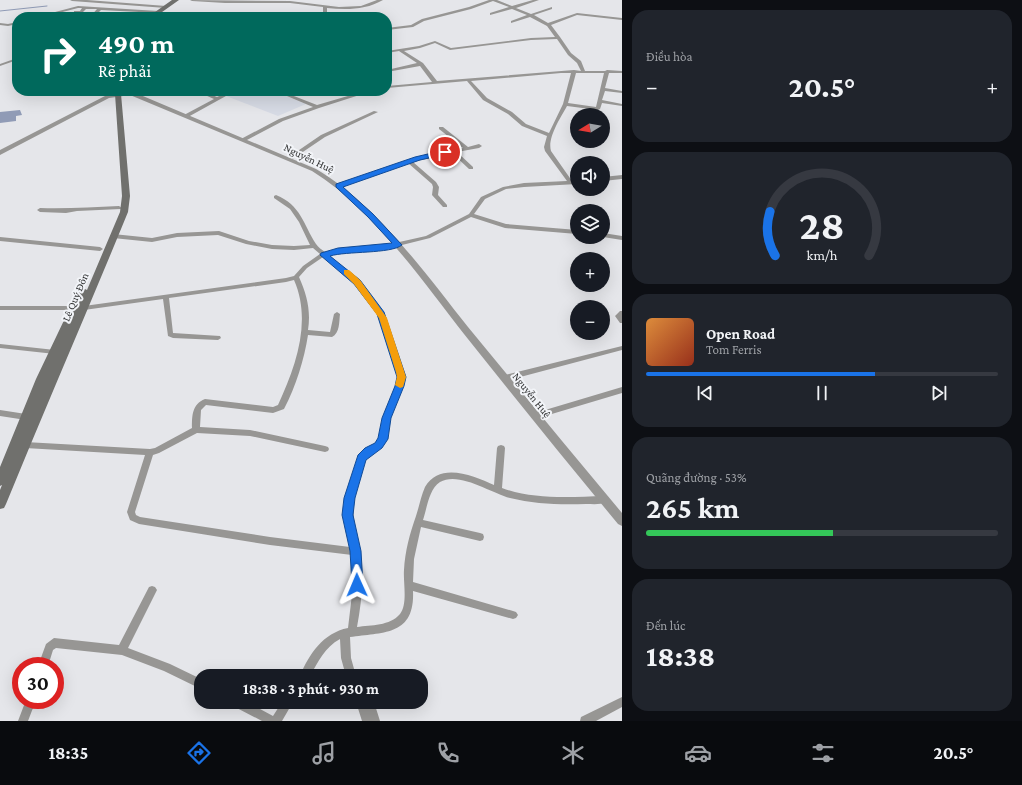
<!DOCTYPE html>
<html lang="vi">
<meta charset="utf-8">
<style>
:root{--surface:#171b24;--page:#20242c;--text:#f1f3f6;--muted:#9ea1a6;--line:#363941;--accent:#1a73e8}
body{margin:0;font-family:"Crimson Pro",serif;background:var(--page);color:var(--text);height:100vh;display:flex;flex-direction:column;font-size:15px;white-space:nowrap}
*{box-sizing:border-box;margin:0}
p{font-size:13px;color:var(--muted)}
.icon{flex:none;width:22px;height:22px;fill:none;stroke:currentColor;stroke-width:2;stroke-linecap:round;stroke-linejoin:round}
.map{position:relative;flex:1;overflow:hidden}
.panel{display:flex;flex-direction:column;gap:10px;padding:10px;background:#0d0f14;width:400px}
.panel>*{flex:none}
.hud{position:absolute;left:12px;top:12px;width:380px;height:84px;border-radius:16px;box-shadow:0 4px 16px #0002;background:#00695c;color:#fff;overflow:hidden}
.needle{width:26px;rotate:259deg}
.tools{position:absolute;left:570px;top:108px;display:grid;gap:8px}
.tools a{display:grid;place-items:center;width:40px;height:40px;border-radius:50%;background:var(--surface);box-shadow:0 4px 16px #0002;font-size:20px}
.speed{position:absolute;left:12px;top:657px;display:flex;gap:8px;font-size:20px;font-weight:700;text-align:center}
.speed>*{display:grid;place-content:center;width:52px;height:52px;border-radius:50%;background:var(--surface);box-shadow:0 4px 16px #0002;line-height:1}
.speed .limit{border:6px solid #d22;background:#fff;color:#111}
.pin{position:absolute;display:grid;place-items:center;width:34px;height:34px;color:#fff;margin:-17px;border:2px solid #fff;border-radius:50%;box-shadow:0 1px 4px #0007}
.me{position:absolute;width:44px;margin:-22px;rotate:359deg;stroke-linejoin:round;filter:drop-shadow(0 0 3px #0008)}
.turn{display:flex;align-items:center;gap:14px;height:84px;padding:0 20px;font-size:18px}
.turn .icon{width:52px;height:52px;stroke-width:2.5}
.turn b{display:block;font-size:28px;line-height:34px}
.big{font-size:30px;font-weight:700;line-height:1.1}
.panel .card{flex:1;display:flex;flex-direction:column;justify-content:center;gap:6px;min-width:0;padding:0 14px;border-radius:16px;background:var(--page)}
.panel .dial{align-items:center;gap:0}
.dial svg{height:104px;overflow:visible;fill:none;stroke:var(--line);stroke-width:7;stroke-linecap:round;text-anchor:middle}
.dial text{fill:var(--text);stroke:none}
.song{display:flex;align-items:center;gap:12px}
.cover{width:48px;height:48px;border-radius:6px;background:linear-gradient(135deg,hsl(30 70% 55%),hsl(10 70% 35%))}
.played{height:4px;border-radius:2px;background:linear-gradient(90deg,var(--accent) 65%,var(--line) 65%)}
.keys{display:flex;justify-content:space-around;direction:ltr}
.heat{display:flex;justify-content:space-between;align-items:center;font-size:22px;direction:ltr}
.charge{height:6px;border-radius:3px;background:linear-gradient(90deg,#34c759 53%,var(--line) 0)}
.trip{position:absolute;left:194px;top:669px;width:234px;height:40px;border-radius:16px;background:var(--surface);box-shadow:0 4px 16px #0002;font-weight:700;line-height:40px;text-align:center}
.dock{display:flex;height:64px;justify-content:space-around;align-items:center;background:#090b0e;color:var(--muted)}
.dock .icon{width:28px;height:28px}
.dock .on{color:var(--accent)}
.dock b{font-size:18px;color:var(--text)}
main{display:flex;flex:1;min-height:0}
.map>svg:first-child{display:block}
.built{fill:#d6dae4}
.water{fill:#909bb6}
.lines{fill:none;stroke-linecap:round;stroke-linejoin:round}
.stream{stroke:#909bb6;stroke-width:1}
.minor{fill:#979694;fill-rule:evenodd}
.tertiary{fill:#979694;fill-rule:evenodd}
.secondary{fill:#70706d;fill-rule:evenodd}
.route{fill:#1a73e8;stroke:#114b97}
.slow{fill:#f59e0b}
.labels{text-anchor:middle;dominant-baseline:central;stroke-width:4;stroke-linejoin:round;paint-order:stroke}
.street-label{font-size:11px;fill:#323334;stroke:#f2f4f8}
</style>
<main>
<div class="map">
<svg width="622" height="721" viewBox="0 0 622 721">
<rect width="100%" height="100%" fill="#e5e6ea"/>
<path class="built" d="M236 91H274L306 104 278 116 226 96Z"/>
<path class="water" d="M20 110 22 115 16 116V121L0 123V112Z"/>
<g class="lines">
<path class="stream" d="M0 11 47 6"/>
<path class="minor" d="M70 0H87L166 6 168 7 166 8 72 1Z
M190 0 290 1 339 7 361 6 377 0H383C366 10 346 10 327 8V17H323V7L290 3H225L192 1Z
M489 0H497L512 6 533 0H539L516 8 531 14 552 7V9L534 15 548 23 577 13 622 18V20L577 15 551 25 560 37 571 53 581 61 585 71H605L607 70 622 71V73H609L605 88 622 91V93L605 91 602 100 622 104V106L602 103 600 109 598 110 567 106C561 117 547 138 551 151L572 181 577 180V184L524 187 506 189 485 199 474 214 506 224 577 230V234L505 228 471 217 430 238 386 249 329 255 359 281 383 312 406 377C403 389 396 399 392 411 389 422 390 434 385 443 380 451 370 452 366 458 361 465 356 488 355 497 350 519 359 538 361 560 364 582 361 605 357 627 371 625 390 626 400 614 408 604 403 582 404 570 405 551 410 533 416 516 419 507 421 496 425 487 440 461 474 476 494 485L497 448 498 446 501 445 504 446 505 448 502 488C534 500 571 497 604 496L607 498 608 500 607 502C600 505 593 504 586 504 560 505 534 504 510 498 491 493 459 471 440 482 429 489 427 508 423 520L480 533 483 534 484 537 483 540 480 541 421 527 414 559 413 582 513 611 516 612 518 615 516 618 513 619 413 591C415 636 383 632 350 637L351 658 356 676H346L341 658 340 639C325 647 318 662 310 676H300C309 654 323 633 348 628L353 586 352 555 270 545 139 524 130 520 127 512 145 455 25 448 22 447 21 445 22 443 25 442 150 449 155 448 192 428C192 416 192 404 205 399L273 407 278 405C296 366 312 321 294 280L286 282 169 298 173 333 220 336 221 338 218 340 173 338 168 336 163 299 84 310H0V306H84L286 278 294 276 303 266 320 254 313 248 294 250 272 249 246 244 218 235 177 237 152 242 113 238 110 236 113 234 152 238 177 233 219 231 249 241 272 245 294 246 310 245 299 222 290 209 274 198V196L276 195C301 205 303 224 316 244 318 247 322 250 325 252L386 245 426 236 469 214 481 197 503 187 524 183 567 181 545 151 544 147 547 136 522 126 508 114 483 100 467 81 387 88V86L432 82 420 66 387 72V70L417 63 399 51 387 53V51L419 46 435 41 451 48 531 38 555 37 547 26 530 17 511 23V21L527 15 512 9 490 15V13L509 7 493 1 471 9 424 21 413 27 387 30V28L411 25 422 19 469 7ZM557 39 568 55 577 63 581 71 574 70 437 81 423 63 404 51 420 48 435 43 450 50 531 40ZM561 73H571L563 104 549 133 526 124 512 112 487 98 471 81ZM576 73H604L596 107 568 103ZM323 257 355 283 378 314 398 377 396 387 385 412 379 438 376 443 360 454 356 463 350 483 346 499 344 514 350 547 270 537 140 517 136 515 135 512 153 455 159 453 197 433 250 436 325 452 328 451 329 449 328 447 325 446 250 430 200 427 201 410 206 405 273 413 284 409C296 386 304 360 308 335L332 337C340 333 339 322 340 314L337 312 334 314 330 332 308 330C311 311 307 295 299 277L307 268Z
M78 6 158 11 160 12 158 13 101 10 94 17H90L97 9H86L82 13H74V11H80L82 8H78L43 17H36Z
M17 22V24L8 26 0 25V23L8 24Z
M17 58V60L0 66V64Z
M196 91H202L217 97 230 91H235L188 117H184V115L214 99Z
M275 91H281L317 105 365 91H372L319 108 283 121 245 141H241V139L279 119 313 107Z
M374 111 378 112 325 137 291 160H287L286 159 321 135Z
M439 127H443L468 147 479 144 482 146 479 148 457 152 473 167V169H469L452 153 413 162 436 182 439 187 438 195 447 205V207H443L432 195 433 187 432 184 408 163 341 187 339 188 336 186 416 157 463 148 439 129Z
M622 175V179L603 181V177Z
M119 206 122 208 121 209 77 211 66 213 40 212 37 210 40 208C66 209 93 207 119 206Z
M603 233 622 236V240L603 237Z
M0 237 100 247 103 249 100 251 0 241Z
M620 311H622V323H620L615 316Z
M0 344 55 350 58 352 55 354 0 348Z
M622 346V350L505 381 502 380 501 378 502 376 505 375Z
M622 387V393L535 419 532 418 531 416 532 414 535 413Z
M0 410 26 414 29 415 30 417 29 419 26 420 0 416Z
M152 586 155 587 157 590 128 648 170 664 201 679V689L164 671 122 655 56 648 53 650 48 666H38L46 644 54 638 119 645 149 587Z
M622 697V707L596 721H580L581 717Z
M26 700H36L28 721H18Z
M232 702H247L273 716 282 702H293L282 721H262L233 706Z
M356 702H374L380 721H362Z"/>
<path class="tertiary" d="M131 91 316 169C376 204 425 273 468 327 519 389 570 451 622 513V526L618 524C566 461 515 398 464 334 421 279 372 208 312 171L130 95 109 98 0 155V150L105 96 118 92Z"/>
<path class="secondary" d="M172 0H179L155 17H148Z
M112 91H119L121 94 130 196 128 212C88 310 46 406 6 504L4 508 0 509V490L2 485 0 486V467L36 379 78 291 83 288 87 290 120 212 122 196 115 94Z"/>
</g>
<path class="route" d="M445 150 448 152 447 154 420 160 343 187 373 214 402 245C391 254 346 251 330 256L360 280 384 312 406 377 404 386 391 418 388 439 382 448 366 460 355 498 353 515 361 551 363 585 362 589 357 590 353 589 352 585 350 551 342 515 344 498 358 455 365 448 375 443 378 438 382 418 395 386 397 377 377 314 354 284 320 255 321 253 338 248 392 243 368 217 336 187V184L415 157Z"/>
<path class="slow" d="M344 270H349L360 280 387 318 406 377 403 387 400 388 395 385 397 377 396 372 379 318 354 284 344 274Z"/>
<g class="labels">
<g class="street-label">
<text transform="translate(309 158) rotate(26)">Nguyễn Huệ</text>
<text transform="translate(75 297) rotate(-67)">Lê Quý Đôn</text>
<text transform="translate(532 395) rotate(51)">Nguyễn Huệ</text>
</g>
</g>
</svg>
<div class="tools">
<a><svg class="needle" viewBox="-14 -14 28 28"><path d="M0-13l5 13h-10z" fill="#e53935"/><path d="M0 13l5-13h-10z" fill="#9ea1a6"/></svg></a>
<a><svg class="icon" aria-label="sound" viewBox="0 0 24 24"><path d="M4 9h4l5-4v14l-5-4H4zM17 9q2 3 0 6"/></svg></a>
<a><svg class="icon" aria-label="layers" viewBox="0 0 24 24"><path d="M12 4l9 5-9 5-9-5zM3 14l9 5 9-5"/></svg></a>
<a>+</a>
<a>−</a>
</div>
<div class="speed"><div class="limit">30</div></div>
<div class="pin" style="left:445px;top:152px;background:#d93025"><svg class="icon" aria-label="arrive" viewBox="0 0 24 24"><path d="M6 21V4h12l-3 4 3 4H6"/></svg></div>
<svg class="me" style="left:357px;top:585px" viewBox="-20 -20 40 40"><path d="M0-17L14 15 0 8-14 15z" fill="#1a73e8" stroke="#fff" stroke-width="4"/></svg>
<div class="trip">18:38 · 3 phút · 930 m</div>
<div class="hud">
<div class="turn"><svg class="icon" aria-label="right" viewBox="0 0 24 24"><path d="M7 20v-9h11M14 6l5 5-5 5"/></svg><div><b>490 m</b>Rẽ phải</div></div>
</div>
</div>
<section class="panel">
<div class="card"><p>Điều hòa</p>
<div class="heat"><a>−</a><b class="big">20.5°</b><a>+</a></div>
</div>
<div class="card dial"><svg viewBox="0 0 100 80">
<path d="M14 69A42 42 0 1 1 86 69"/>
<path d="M14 69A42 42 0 0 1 10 35" stroke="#1a73e8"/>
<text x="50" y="56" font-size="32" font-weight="700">28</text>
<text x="50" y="72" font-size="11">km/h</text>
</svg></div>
<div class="card">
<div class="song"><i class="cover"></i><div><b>Open Road</b><p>Tom Ferris</p></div></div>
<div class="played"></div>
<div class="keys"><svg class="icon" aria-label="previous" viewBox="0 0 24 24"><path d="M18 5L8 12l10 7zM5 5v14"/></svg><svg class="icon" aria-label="pause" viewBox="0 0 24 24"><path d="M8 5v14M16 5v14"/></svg><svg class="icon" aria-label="next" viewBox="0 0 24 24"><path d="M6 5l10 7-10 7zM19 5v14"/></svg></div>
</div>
<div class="card"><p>Quãng đường · 53%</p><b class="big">265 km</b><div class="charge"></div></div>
<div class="card"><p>Đến lúc</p><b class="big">18:38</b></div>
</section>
</main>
<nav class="dock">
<b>18:35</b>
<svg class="icon on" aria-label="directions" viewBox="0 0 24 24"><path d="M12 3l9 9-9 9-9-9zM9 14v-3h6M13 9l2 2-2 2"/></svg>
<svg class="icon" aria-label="music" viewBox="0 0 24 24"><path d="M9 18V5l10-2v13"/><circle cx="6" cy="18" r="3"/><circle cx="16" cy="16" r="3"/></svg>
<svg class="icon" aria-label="phone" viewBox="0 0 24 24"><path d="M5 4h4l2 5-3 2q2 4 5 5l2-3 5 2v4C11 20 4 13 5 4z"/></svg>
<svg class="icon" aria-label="climate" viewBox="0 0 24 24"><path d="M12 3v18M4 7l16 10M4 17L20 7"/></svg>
<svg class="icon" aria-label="car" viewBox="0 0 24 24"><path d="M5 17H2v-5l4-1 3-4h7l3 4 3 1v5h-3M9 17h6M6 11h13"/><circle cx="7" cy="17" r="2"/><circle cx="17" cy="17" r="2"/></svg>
<svg class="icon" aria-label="filters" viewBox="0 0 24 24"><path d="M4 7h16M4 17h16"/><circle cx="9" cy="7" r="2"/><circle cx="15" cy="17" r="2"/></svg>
<b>20.5°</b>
</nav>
